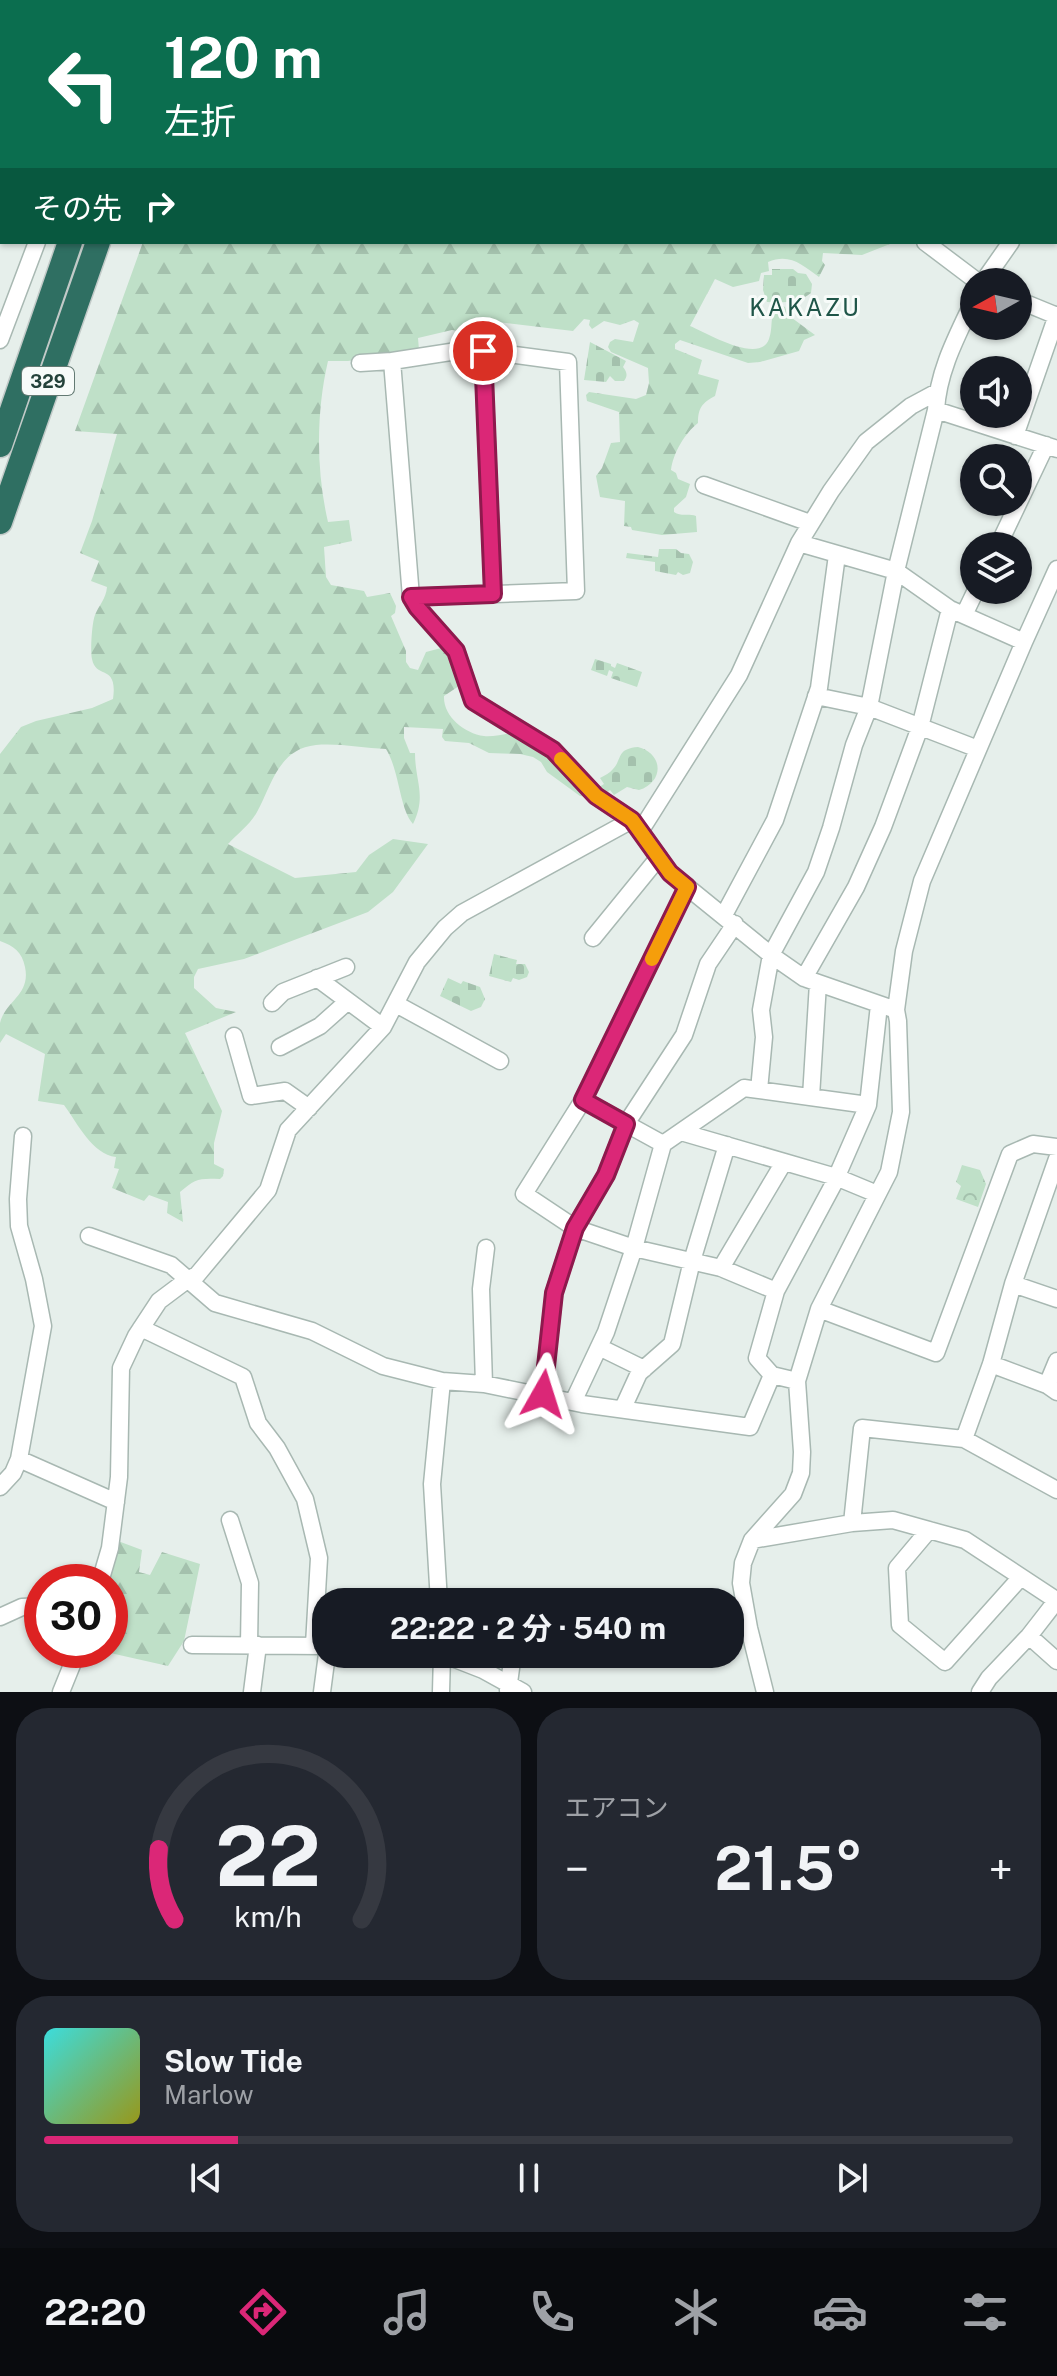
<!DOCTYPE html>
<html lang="ja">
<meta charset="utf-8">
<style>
:root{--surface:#171b24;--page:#242831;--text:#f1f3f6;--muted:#9ea1a6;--line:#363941;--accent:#db2777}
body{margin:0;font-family:"Public Sans","Noto Sans JP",sans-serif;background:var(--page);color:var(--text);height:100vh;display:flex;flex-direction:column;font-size:30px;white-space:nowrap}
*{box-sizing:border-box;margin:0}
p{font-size:26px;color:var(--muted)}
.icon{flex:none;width:44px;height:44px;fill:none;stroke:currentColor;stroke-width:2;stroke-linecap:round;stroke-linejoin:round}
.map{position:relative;height:1692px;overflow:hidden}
.side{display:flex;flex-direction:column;gap:16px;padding:16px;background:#0d0f14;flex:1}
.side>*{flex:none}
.guide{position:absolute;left:0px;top:0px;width:1058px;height:244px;box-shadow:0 2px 6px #0004;background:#0b6e4f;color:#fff;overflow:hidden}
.needle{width:52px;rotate:262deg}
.controls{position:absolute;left:960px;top:268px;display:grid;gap:16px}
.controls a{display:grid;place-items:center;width:72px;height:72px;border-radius:50%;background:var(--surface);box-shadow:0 2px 6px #0004;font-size:40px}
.speed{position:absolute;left:24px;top:1564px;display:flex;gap:16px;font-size:40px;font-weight:700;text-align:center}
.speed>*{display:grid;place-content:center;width:104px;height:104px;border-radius:50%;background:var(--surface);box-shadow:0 2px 6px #0004;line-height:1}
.speed .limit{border:12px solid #d22;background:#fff;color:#111}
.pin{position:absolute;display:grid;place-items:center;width:68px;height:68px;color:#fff;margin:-34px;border:4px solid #fff;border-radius:50%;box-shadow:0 2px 8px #0007}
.me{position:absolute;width:88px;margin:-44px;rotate:6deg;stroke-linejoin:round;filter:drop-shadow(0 0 6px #0008)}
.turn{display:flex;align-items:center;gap:28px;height:168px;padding:0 32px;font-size:36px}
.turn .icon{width:104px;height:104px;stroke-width:2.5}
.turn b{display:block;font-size:56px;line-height:68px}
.then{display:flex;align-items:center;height:76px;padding:0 32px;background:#0003;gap:16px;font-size:30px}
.big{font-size:60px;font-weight:700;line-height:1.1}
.side .tile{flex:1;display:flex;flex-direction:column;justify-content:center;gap:12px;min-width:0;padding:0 28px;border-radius:32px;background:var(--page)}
.side .dial{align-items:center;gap:0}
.dial svg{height:208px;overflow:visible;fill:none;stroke:var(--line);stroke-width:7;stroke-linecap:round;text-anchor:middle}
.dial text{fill:var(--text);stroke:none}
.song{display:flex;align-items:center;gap:24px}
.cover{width:96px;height:96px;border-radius:12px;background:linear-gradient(135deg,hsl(180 70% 55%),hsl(60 70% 35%))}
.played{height:8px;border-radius:4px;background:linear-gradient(90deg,var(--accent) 20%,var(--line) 20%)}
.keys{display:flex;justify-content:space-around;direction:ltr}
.heat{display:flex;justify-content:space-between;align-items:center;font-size:44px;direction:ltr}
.side .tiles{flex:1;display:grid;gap:16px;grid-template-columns:1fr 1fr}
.tile:last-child{grid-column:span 2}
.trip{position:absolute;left:312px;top:1588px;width:432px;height:80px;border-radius:32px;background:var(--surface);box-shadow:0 2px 6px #0004;font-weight:700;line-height:80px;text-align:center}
.tabs{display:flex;height:128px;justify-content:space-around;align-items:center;background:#090b0e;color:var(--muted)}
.tabs .icon{width:56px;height:56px}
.tabs .current{color:var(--accent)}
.tabs b{font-size:36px;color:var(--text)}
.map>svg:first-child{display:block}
.forest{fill:url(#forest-firs)}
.cemetery{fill:url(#cemetery-stones)}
.park{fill:url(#park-crowns)}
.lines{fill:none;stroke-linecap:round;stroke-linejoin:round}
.minor-casing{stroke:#a8b8b2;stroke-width:19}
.highway-casing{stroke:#c2cac8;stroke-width:27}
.minor{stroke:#fff;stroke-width:16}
.highway{stroke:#2f6f62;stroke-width:24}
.route-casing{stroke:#8e194d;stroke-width:20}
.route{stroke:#db2777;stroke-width:14}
.slow{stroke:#f59e0b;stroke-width:14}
.labels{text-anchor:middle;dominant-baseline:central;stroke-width:6;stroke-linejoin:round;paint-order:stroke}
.shield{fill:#f7fbf9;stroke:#637a73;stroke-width:2}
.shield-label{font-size:18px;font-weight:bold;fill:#24423a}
.quarter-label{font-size:24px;letter-spacing:2px;fill:#1f5548;stroke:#f7fbf9}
</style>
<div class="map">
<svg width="1057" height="1692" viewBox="0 0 1057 1692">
<defs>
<pattern id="forest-firs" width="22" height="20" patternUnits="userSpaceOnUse" patternTransform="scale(2)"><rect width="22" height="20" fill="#bfe0c8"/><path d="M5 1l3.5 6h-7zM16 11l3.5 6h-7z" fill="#a4c1ad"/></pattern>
<pattern id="cemetery-stones" width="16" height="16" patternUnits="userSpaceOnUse" patternTransform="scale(2)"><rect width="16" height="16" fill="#bfe0c8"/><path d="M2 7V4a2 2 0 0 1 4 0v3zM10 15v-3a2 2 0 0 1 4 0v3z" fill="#a4c1ad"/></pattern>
<pattern id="park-crowns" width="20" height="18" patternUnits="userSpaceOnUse" patternTransform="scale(2)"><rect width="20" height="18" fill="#bfe0c8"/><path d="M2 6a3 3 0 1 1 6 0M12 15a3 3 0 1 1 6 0" fill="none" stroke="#a4c1ad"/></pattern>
</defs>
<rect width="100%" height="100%" fill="#e6efeb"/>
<path class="forest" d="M191 0H419L417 2H191Z
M618 0H878L877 2H618Z
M143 242H895L862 255 823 253 822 261 825 265 819 277C802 265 790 253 768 262L769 271 761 273 759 281 733 287 715 279 690 326C707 333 760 365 769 339 774 326 768 314 780 304L785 307 788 315 815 335 804 340 799 351 760 362 748 363 680 340 675 344V349L702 360 698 374 719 380 715 396C702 403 698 408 698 423 685 433 673 453 671 470L676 473 678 479 690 484 686 497 674 508V512C681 517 688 513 696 516L697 532 662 535 632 530 631 527 624 526 625 501 600 497 596 476 602 468 611 443 620 442 619 412 587 401 586 395 589 392 636 399 646 395 649 383 648 368 611 352 608 347 610 342 615 339 633 342 639 323 634 320 620 325 604 321 592 329 589 325 590 320 584 319 573 331 481 320 479 334 452 330 418 338 419 350 348 361H328C316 412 316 471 328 522L349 520 352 541 324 547 326 577 331 585 364 591 367 597 390 593 396 606 395 613 391 616 406 651V662L410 668 418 670 426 652 445 647 462 684 444 696C443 716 464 733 484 736 492 737 503 734 511 733L546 755 589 797 580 796 547 772 541 762 533 757 520 754 489 753 469 743 445 741 442 737 443 729 404 727V738L410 753H415C415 781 427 796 413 824 399 808 400 772 386 749 363 748 338 743 316 745 278 749 272 785 257 812 250 825 237 834 228 844L295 878 356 872 369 855 393 839 428 844 393 892 368 912 244 959 198 969 194 977V988L216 1008 236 1012 185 1033 222 1111 214 1143V1164L224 1169 223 1176 220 1179C199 1178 195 1179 180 1192L183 1222 167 1213 168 1202 149 1195 144 1201 112 1188 119 1169 114 1168 116 1157C92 1154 78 1124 64 1105L38 1101 45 1054 6 1034 0 1043C0 1037 0 1029 0 1023 5 1001 31 995 25 967 22 952 14 946 0 941V754L21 727 36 721 92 708 113 699C118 663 96 680 92 659 90 652 92 622 95 615 99 605 106 599 107 587L91 581 99 561 80 553 92 521 117 434 75 431Z
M118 1541 142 1550 139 1572 150 1575 162 1552 200 1564 184 1641 168 1666 97 1650H110V1582H105Z"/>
<path class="cemetery" d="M772 269H793L798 273 806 274 812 284 811 293C799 303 782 303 767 302L763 290 764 275H772Z
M590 342 626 361 623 367C627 372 628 376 624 381H615L610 376 606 382 584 380Z
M659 549H676L681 553 689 554 693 562 690 573 683 575 678 572 676 575 655 571V562L626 558 627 553 658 557Z
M595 659 611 664V666L615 668 617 663 642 672 637 687 611 678 613 672 609 670 607 676 591 670Z
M638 747C664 754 664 782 639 790L627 787 614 795 610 790 603 796 596 789 604 784 600 778C605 775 610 773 613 769 623 758 616 749 638 747Z
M494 954 517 960 516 964H525L529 972 527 977 519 980 513 978 511 982 489 976Z
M448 978 461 984 463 981 480 987 485 999 481 1007 471 1011 440 996Z"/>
<path class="park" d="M962 1165 980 1170 986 1184 978 1207 956 1199 961 1186 956 1182Z"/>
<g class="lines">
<g class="minor-casing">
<path id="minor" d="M37 0 39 2
M952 0 953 2
M0 7 2 5
M1056 176 1057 175
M925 242 978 282
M983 282 1011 242
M1018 300 1057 316
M0 340 37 242
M470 349 568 362 576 591 411 597 392 361Z
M483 351 493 594
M360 363 392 361
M936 410 1057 449
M1015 436 1057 315
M704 485 810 523
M799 543 896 571 950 609 1024 642
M998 546 1046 445
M411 597 417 607 456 651 473 701 553 750 596 796 632 820 670 873 771 955 804 978 896 1010
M964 615 976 590
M816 696 869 707 978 749
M641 830 739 675 799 543 831 491 866 442 911 406 937 392
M687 887 583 1100 524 1194 575 1228 634 1248 721 1268 776 1291 757 1358 772 1375 797 1381
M724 915 775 820 819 688 837 555
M593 938 659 857
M317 978 383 1027
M804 978 856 887 883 827 920 727 950 609
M272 1003 283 992 346 967
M396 1004 500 1061
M234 1036 251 1096 285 1091 309 1108
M280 1047 320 1026 348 1001
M759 1090 764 1037 761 1010 771 955 816 872 831 828 854 745 869 707 896 571 936 410C938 371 957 336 974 300
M811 1097 818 983
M583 1100 663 1144 744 1088 868 1105 879 1005
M681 1132 836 1177 877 1194
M89 1236 171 1265 215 1303 312 1331 383 1366 442 1381 484 1384 582 1404 750 1427 772 1375
M721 1268 784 1162
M1013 1284 1057 1299
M776 1291 833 1185 868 1105
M819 1309 936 1353 1010 1154 1033 1144 1057 1147
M141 1328 243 1377 258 1423 277 1448 305 1499 319 1558 314 1645
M599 1347 644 1369
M991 1364 1047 1385 1057 1392
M484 1384 481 1289 486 1248
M1047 1385 1057 1361
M543 1394 554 1293 575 1228 606 1175 626 1124 684 1035 708 964 735 924
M573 1402 606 1332 634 1248 663 1144
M623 1408 639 1373 672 1344 692 1261 727 1145
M964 1439 991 1364 1013 1284 1057 1159
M19 1459 116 1502
M0 1487 13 1473 19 1459 43 1326 34 1279 19 1226 18 1199 23 1136
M230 1520 250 1583 249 1645
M852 1523 862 1428 964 1439 1057 1490
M929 1530 897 1568 900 1625 945 1662 1021 1577
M752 1540 852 1523 893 1520 965 1540 1056 1600
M100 1582 110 1548 119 1477 121 1368 136 1336 159 1301 187 1280 197 1275 268 1190 288 1130 383 1027 417 962 445 928 462 913 632 820
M439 1602 432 1484 442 1381
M0 1617 22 1607 42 1606
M1029 1636 1057 1661
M192 1645 326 1646
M430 1654 442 1655 441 1692
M442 1654 483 1670 523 1692
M508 1690 513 1654
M61 1692 78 1650
M252 1692 258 1645
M322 1692 327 1654
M765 1692 749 1628 741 1583 743 1563 752 1540 793 1494 801 1473 802 1452 797 1381 819 1309 889 1172 901 1112 898 1021 896 1010 904 951 922 881 1024 642 1057 569
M980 1692 989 1678 1029 1636 1057 1600"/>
</g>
<g class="highway-casing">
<path id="highway" d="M126 2V0
M154 2V0
M0 445 70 242
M0 522 98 242"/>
</g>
<use href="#minor" class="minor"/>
<use href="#highway" class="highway"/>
</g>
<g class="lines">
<g class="route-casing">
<path id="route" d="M483 351 493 594 411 597 417 607 456 651 473 701 553 750 596 796 632 820 670 873 687 887 583 1100 626 1124 606 1175 575 1228 554 1293 543 1394"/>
</g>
<use href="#route" class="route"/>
<path class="slow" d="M561 759 596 796 632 820 670 873 687 887 652 959"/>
</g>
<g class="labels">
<rect class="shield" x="22" y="367" width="52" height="28" rx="6"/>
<g class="shield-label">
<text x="48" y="381">329</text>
</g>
<g class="quarter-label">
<text x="805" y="307">KAKAZU</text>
</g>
</g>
</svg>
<div class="controls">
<a><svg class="needle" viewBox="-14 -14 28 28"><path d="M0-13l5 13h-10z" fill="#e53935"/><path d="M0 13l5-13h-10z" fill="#9ea1a6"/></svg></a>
<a><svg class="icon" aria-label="sound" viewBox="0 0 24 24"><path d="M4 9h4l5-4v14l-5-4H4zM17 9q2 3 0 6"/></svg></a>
<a><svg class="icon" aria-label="search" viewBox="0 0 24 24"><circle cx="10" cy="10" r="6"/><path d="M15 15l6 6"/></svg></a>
<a><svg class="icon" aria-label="layers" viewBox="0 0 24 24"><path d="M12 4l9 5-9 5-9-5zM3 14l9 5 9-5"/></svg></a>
</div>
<div class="speed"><div class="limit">30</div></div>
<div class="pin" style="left:483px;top:351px;background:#d93025"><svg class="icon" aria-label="arrive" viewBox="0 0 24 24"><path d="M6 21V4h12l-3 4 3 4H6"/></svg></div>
<svg class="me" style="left:543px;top:1394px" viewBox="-20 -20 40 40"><path d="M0-17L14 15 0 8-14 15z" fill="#db2777" stroke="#fff" stroke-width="4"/></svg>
<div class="trip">22:22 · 2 分 · 540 m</div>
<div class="guide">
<div class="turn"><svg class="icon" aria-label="left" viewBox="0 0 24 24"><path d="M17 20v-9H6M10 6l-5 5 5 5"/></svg><div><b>120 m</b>左折</div></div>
<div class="then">その先<svg class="icon" aria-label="right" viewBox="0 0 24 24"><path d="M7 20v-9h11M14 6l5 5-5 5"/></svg></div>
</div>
</div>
<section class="side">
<div class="tiles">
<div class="tile dial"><svg viewBox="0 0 100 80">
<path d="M14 69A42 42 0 1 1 86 69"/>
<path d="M14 69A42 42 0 0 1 8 42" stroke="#db2777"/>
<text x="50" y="56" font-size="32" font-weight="700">22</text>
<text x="50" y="72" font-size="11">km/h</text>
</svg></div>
<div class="tile"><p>エアコン</p>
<div class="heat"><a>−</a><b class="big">21.5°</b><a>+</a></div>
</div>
<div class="tile">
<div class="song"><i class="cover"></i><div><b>Slow Tide</b><p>Marlow</p></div></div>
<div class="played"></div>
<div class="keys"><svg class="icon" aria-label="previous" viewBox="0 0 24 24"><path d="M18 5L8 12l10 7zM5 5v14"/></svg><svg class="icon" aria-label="pause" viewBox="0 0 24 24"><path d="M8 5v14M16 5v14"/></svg><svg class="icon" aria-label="next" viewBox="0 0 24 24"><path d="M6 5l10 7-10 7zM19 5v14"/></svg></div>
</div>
</div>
</section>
<nav class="tabs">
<b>22:20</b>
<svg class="icon current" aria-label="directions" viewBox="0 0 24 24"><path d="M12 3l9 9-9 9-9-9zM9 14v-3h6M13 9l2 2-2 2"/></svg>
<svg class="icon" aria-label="music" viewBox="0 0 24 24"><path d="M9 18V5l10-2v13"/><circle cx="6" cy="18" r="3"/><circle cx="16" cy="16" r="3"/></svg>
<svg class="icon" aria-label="phone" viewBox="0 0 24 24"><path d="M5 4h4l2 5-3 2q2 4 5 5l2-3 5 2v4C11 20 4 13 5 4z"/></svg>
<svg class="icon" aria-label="climate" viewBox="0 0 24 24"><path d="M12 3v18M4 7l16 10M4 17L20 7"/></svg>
<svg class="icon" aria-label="car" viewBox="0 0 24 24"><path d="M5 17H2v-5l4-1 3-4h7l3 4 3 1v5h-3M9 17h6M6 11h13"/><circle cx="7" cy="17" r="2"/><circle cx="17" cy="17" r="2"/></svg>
<svg class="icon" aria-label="filters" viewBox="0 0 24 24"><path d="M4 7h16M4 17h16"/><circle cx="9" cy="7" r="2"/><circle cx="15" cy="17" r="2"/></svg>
</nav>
